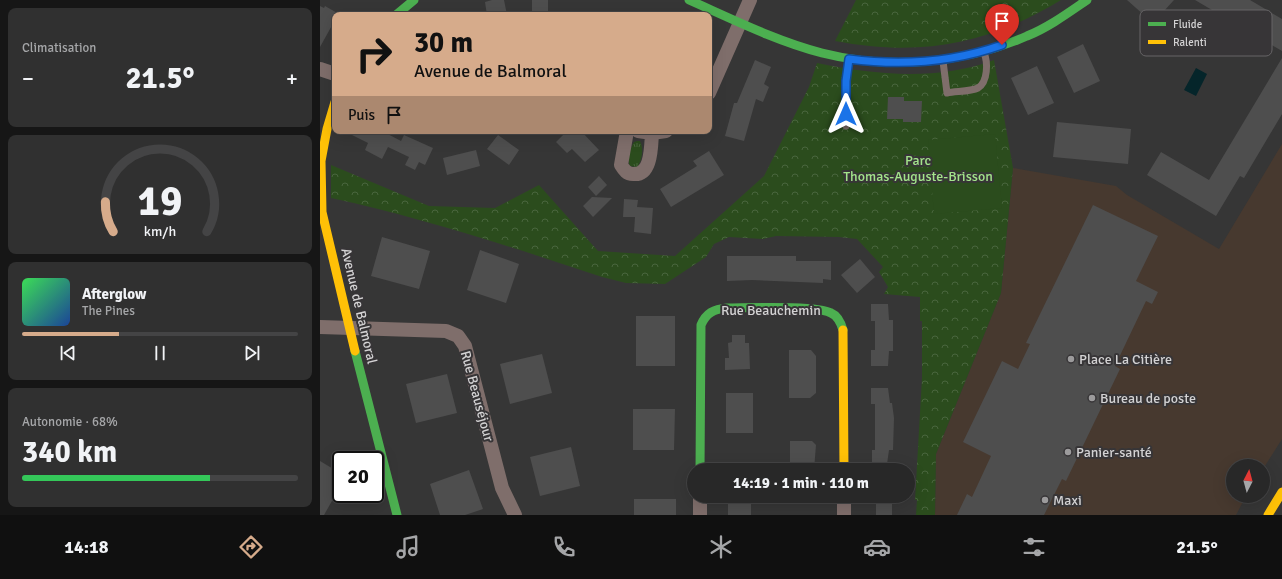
<!DOCTYPE html>
<html lang="fr">
<meta charset="utf-8">
<style>
:root{--surface:#282828;--page:#303030;--text:#f1f3f6;--muted:#a5a6a8;--line:#444445;--accent:#d6ab8b}
body{margin:0;font-family:Signika,sans-serif;background:var(--page);color:var(--text);height:100vh;display:flex;flex-direction:column;font-size:15px;white-space:nowrap}
*{box-sizing:border-box;margin:0}
p{font-size:13px;color:var(--muted)}
.icon{flex:none;width:22px;height:22px;fill:none;stroke:currentColor;stroke-width:2;stroke-linecap:round;stroke-linejoin:round}
.map{position:relative;flex:1;overflow:hidden}
.details{display:flex;flex-direction:column;gap:8px;padding:8px;background:#161616;width:320px}
.details>*{flex:none}
.guide{position:absolute;left:12px;top:12px;width:380px;height:122px;border-radius:8px;box-shadow:0 4px 16px #0002,0 0 0 1px var(--line);background:#d6ab8b;color:#111;overflow:hidden}
.needle{width:26px;rotate:6deg}
.tools{position:absolute;left:906px;top:459px;display:grid;gap:8px}
.tools a{display:grid;place-items:center;width:44px;height:44px;border-radius:50%;background:var(--surface);box-shadow:0 4px 16px #0002,0 0 0 1px var(--line);font-size:20px}
.speed{position:absolute;left:12px;top:451px;display:flex;gap:8px;font-size:20px;font-weight:700;text-align:center}
.speed>*{display:grid;place-content:center;width:52px;height:52px;border-radius:50%;background:var(--surface);box-shadow:0 4px 16px #0002,0 0 0 1px var(--line);line-height:1}
.speed .limit{border:2px solid #111;border-radius:6px;background:#fff;color:#111}
.pin{position:absolute;display:grid;place-items:center;width:34px;height:34px;color:#fff;margin:-41px -17px;border-radius:50% 50% 50% 0;rotate:-45deg;box-shadow:0 0 4px #0007}
.pin .icon{rotate:45deg}
.me{position:absolute;width:44px;margin:-22px;rotate:0deg;stroke-linejoin:round;filter:drop-shadow(0 0 3px #0008)}
.turn{display:flex;align-items:center;gap:14px;height:84px;padding:0 16px;font-size:18px}
.turn .icon{width:52px;height:52px;stroke-width:2.5}
.turn b{display:block;font-size:28px;line-height:34px}
.then{display:flex;align-items:center;height:38px;padding:0 16px;background:#0003;gap:8px;font-size:15px}
.big{font-size:30px;font-weight:700;line-height:1.1}
.details .tile{flex:1;display:flex;flex-direction:column;justify-content:center;gap:6px;min-width:0;padding:0 14px;border-radius:8px;background:var(--page)}
.details .dial{align-items:center;gap:0}
.dial svg{height:104px;overflow:visible;fill:none;stroke:var(--line);stroke-width:7;stroke-linecap:round;text-anchor:middle}
.dial text{fill:var(--text);stroke:none}
.song{display:flex;align-items:center;gap:12px}
.cover{width:48px;height:48px;border-radius:6px;background:linear-gradient(135deg,hsl(130 70% 55%),hsl(220 70% 35%))}
.played{height:4px;border-radius:2px;background:linear-gradient(90deg,var(--accent) 35%,var(--line) 35%)}
.keys{display:flex;justify-content:space-around;direction:ltr}
.heat{display:flex;justify-content:space-between;align-items:center;font-size:22px;direction:ltr}
.charge{height:6px;border-radius:3px;background:linear-gradient(90deg,#34c759 68%,var(--line) 0)}
.trip{position:absolute;left:367px;top:463px;width:228px;height:40px;border-radius:20px;background:var(--surface);box-shadow:0 4px 16px #0002,0 0 0 1px var(--line);font-weight:700;line-height:40px;text-align:center}
.dock{display:flex;height:64px;justify-content:space-around;align-items:center;background:#101010;color:var(--muted)}
.dock .icon{width:28px;height:28px}
.dock .active{color:var(--accent)}
.dock b{font-size:18px;color:var(--text)}
main{display:flex;flex:1;min-height:0}
.map>svg:first-child{display:block}
.commercial{fill:#47392f}
.grass{fill:url(#grass-tufts)}
.forest{fill:url(#forest-crowns)}
.pitch{fill:#2b4c1d}
.water{fill:#05252a}
.building{fill:#4e4e4e}
.lines{fill:none;stroke-linecap:round;stroke-linejoin:round}
.lane{stroke:#7f6e6b;stroke-width:7}
.street{stroke:#7f6e6b;stroke-width:14}
.fast{stroke:#4caf50;stroke-width:9}
.slow{stroke:#ffc107;stroke-width:9}
.route-casing{stroke:#114b97;stroke-width:10}
.route{stroke:#1a73e8;stroke-width:7}
.poi-dot{fill:#9c9b9c;stroke:#373537;stroke-width:1.5}
.labels{text-anchor:middle;dominant-baseline:central;stroke-width:4;stroke-linejoin:round;paint-order:stroke}
.park-label{font-size:14px;fill:#a3e48b;stroke:#373537}
.street-label{font-size:14px;fill:#d3d2d3;stroke:#373537}
.poi-label{font-size:14px;fill:#d3d2d3;stroke:#373537;text-anchor:start}
.key{fill:#373537;stroke:#666466;stroke-width:1}
.key-label{font-size:11px;fill:#d3d2d3}
</style>
<main>
<section class="details">
<div class="tile"><p>Climatisation</p>
<div class="heat"><a>−</a><b class="big">21.5°</b><a>+</a></div>
</div>
<div class="tile dial"><svg viewBox="0 0 100 80">
<path d="M14 69A42 42 0 1 1 86 69"/>
<path d="M14 69A42 42 0 0 1 8 46" stroke="#d6ab8b"/>
<text x="50" y="56" font-size="32" font-weight="700">19</text>
<text x="50" y="72" font-size="11">km/h</text>
</svg></div>
<div class="tile">
<div class="song"><i class="cover"></i><div><b>Afterglow</b><p>The Pines</p></div></div>
<div class="played"></div>
<div class="keys"><svg class="icon" aria-label="previous" viewBox="0 0 24 24"><path d="M18 5L8 12l10 7zM5 5v14"/></svg><svg class="icon" aria-label="pause" viewBox="0 0 24 24"><path d="M8 5v14M16 5v14"/></svg><svg class="icon" aria-label="next" viewBox="0 0 24 24"><path d="M6 5l10 7-10 7zM19 5v14"/></svg></div>
</div>
<div class="tile"><p>Autonomie · 68%</p><b class="big">340 km</b><div class="charge"></div></div>
</section>
<div class="map">
<svg width="962" height="515" viewBox="0 0 962 515">
<defs>
<pattern id="grass-tufts" width="24" height="20" patternUnits="userSpaceOnUse"><rect width="24" height="20" fill="#2b4c1d"/><path d="M3 7l-1-3M5 7V3M7 7l1-3M15 17l-1-3M17 17v-4M19 17l1-3" fill="none" stroke="#49653d"/></pattern>
<pattern id="forest-crowns" width="20" height="18" patternUnits="userSpaceOnUse"><rect width="20" height="18" fill="#2b4c1d"/><path d="M2 6a3 3 0 1 1 6 0M12 15a3 3 0 1 1 6 0" fill="none" stroke="#49653d"/></pattern>
</defs>
<rect width="100%" height="100%" fill="#363636"/>
<path class="commercial" d="M962 144V439L943 469V466H913V496H926L916 515H615L616 454 681 293 693 168 796 186 807 195 899 249Z"/>
<path class="grass" d="M317 141H320C324 148 322 161 317 167L310 166C306 159 310 149 314 142Z"/>
<path class="forest" d="M536 0H741C667 45 600 57 515 41Z
M674 60 693 168 681 293 616 454 615 515H596L597 500H595L602 378V321H600V297L564 294 568 287 559 272 563 267 537 239 519 237 456 236 443 239 409 237 394 244 386 257 345 284 306 283 282 277C192 247 103 218 11 198V165L109 206 175 208 219 185 278 251 355 256 444 176 489 87 497 63C554 75 618 81 674 60Z"/>
<path class="pitch" d="M675 134 682 208 614 214 608 140Z"/>
<path class="water" d="M876 68 887 74 876 96 864 90Z"/>
<path class="building" d="M172 0H184L187 15H167L165 2Z
M212 0H228V15H212Z
M807 0H854L833 23Z
M875 0H930L962 19V51Z
M0 6 4 8 5 6 19 14 15 15V20L0 47Z
M763 44 780 81 754 93 737 57Z
M962 58V114L924 178 920 176 896 216 827 175 841 152 889 180Z
M435 60 451 67 444 84 449 87 443 102 436 99 424 141 405 136 414 103H417Z
M717 66 734 103 708 115 691 78Z
M568 97H584V101H602L601 122H583V119H567Z
M737 122 811 129 808 164 733 157Z
M24 131H62L81 141 84 135 113 148 105 165 99 162 95 170 85 165 89 157 68 147 62 159 45 150 48 143Z
M247 131H261L279 150 265 162 252 149 247 153 236 142Z
M178 135 199 150 189 165 167 149Z
M156 150 160 166 127 175 123 158Z
M389 151 404 175 351 207 340 189 377 166 373 161Z
M279 176 287 185 276 196 268 187Z
M272 197 292 198 273 217 263 206Z
M304 199 318 200 317 207 333 208 331 234 314 232 315 217H303Z
M773 205 838 236 816 281 838 292 832 304 826 301 795 366 800 369 746 481 742 479 724 515H637L647 494 652 497 671 456 643 442 682 361 698 369 710 344 706 343Z
M62 237 110 251 99 289 51 276Z
M160 250 199 264 186 303 147 290Z
M407 256H476V261H511V280L503 279V283L432 280 407 281Z
M540 259 555 277 537 293 521 275Z
M551 304H568L569 320H573V351H569L568 366H551V350H555V321H551Z
M316 316H355V366H316Z
M412 335H425V343H429L430 369 405 370V358H409L408 343 412 342Z
M469 350H491L496 356V393L490 398H469Z
M222 354 232 393 190 404 180 364Z
M127 374 137 413 96 423 86 384Z
M551 388H568L570 403H572L574 418 573 450H569L567 464 552 465V450H555V404H551Z
M406 393H433V433H406Z
M313 409H355L354 450H313Z
M470 441H492L496 445 494 470H470Z
M251 447 260 486 220 496 210 457Z
M0 461 15 470 12 475 21 480V485L4 515H0Z
M149 470 163 509 145 515H120L110 484Z
M408 496H431V515H408Z
M556 496H569V500H572V515H556Z
M314 499H356V515H314Z"/>
<g class="lines">
<path class="lane" d="M623 61 627 93C635 91 650 92 658 88 668 82 668 62 664 53
M526 126V81L529 59"/>
<path class="street" d="M0 69 15 74
M389 93 430 0
M307 131 301 165C304 170 307 174 313 174 332 176 331 146 332 133
M318 131 332 133 346 131
M0 327 126 331 138 336 145 346 182 488 195 515
M380 515V496
M524 515V496"/>
<path class="fast" d="M369 0C412 19 456 41 502 53 569 70 643 64 707 36 729 27 748 13 767 0
M76 15 94 0
M35 351 77 515
M380 470 381 325C386 313 394 309 407 308 427 308 497 305 511 313 518 316 521 323 523 330"/>
<path class="slow" d="M15 102 7 129 1 161 2 212 35 351
M523 330 524 470
M948 515 962 492"/>
</g>
<g class="lines">
<g class="route-casing">
<path id="route" d="M526 114V81L529 59C582 66 631 63 682 45"/>
</g>
<use href="#route" class="route"/>
</g>
<g class="poi-dot">
<circle cx="751" cy="359" r="4"/>
<circle cx="772" cy="398" r="4"/>
<circle cx="748" cy="452" r="4"/>
<circle cx="725" cy="500" r="4"/>
</g>
<g class="labels">
<g class="park-label">
<text x="598" y="160">Parc<tspan x="598" dy="16">Thomas-Auguste-Brisson</tspan></text>
</g>
<g class="street-label">
<text transform="translate(39 306) rotate(77)">Avenue de Balmoral</text>
<text x="451" y="310">Rue Beauchemin</text>
<text transform="translate(157 396) rotate(75)">Rue Beauséjour</text>
</g>
<g class="poi-label">
<text x="759" y="359">Place La Citière</text>
<text x="780" y="398">Bureau de poste</text>
<text x="756" y="452">Panier-santé</text>
<text x="733" y="500">Maxi</text>
</g>
</g>
<rect x="820" y="10" width="132" height="46" rx="6" class="key"/>
<rect x="828" y="22" width="18" height="4" fill="#4caf50"/>
<rect x="828" y="40" width="18" height="4" fill="#ffc107"/>
<g class="key-label">
<text x="853" y="28">Fluide</text>
<text x="853" y="46">Ralenti</text>
</g>
</svg>
<div class="tools">
<a><svg class="needle" viewBox="-14 -14 28 28"><path d="M0-13l5 13h-10z" fill="#e53935"/><path d="M0 13l5-13h-10z" fill="#a5a6a8"/></svg></a>
</div>
<div class="speed"><div class="limit">20</div></div>
<div class="pin" style="left:682px;top:45px;background:#d93025"><svg class="icon" aria-label="arrive" viewBox="0 0 24 24"><path d="M6 21V4h12l-3 4 3 4H6"/></svg></div>
<svg class="me" style="left:526px;top:114px" viewBox="-20 -20 40 40"><path d="M0-17L14 15 0 8-14 15z" fill="#1a73e8" stroke="#fff" stroke-width="4"/></svg>
<div class="trip">14:19 · 1 min · 110 m</div>
<div class="guide">
<div class="turn"><svg class="icon" aria-label="right" viewBox="0 0 24 24"><path d="M7 20v-9h11M14 6l5 5-5 5"/></svg><div><b>30 m</b>Avenue de Balmoral</div></div>
<div class="then">Puis<svg class="icon" aria-label="arrive" viewBox="0 0 24 24"><path d="M6 21V4h12l-3 4 3 4H6"/></svg></div>
</div>
</div>
</main>
<nav class="dock">
<b>14:18</b>
<svg class="icon active" aria-label="directions" viewBox="0 0 24 24"><path d="M12 3l9 9-9 9-9-9zM9 14v-3h6M13 9l2 2-2 2"/></svg>
<svg class="icon" aria-label="music" viewBox="0 0 24 24"><path d="M9 18V5l10-2v13"/><circle cx="6" cy="18" r="3"/><circle cx="16" cy="16" r="3"/></svg>
<svg class="icon" aria-label="phone" viewBox="0 0 24 24"><path d="M5 4h4l2 5-3 2q2 4 5 5l2-3 5 2v4C11 20 4 13 5 4z"/></svg>
<svg class="icon" aria-label="climate" viewBox="0 0 24 24"><path d="M12 3v18M4 7l16 10M4 17L20 7"/></svg>
<svg class="icon" aria-label="car" viewBox="0 0 24 24"><path d="M5 17H2v-5l4-1 3-4h7l3 4 3 1v5h-3M9 17h6M6 11h13"/><circle cx="7" cy="17" r="2"/><circle cx="17" cy="17" r="2"/></svg>
<svg class="icon" aria-label="filters" viewBox="0 0 24 24"><path d="M4 7h16M4 17h16"/><circle cx="9" cy="7" r="2"/><circle cx="15" cy="17" r="2"/></svg>
<b>21.5°</b>
</nav>
